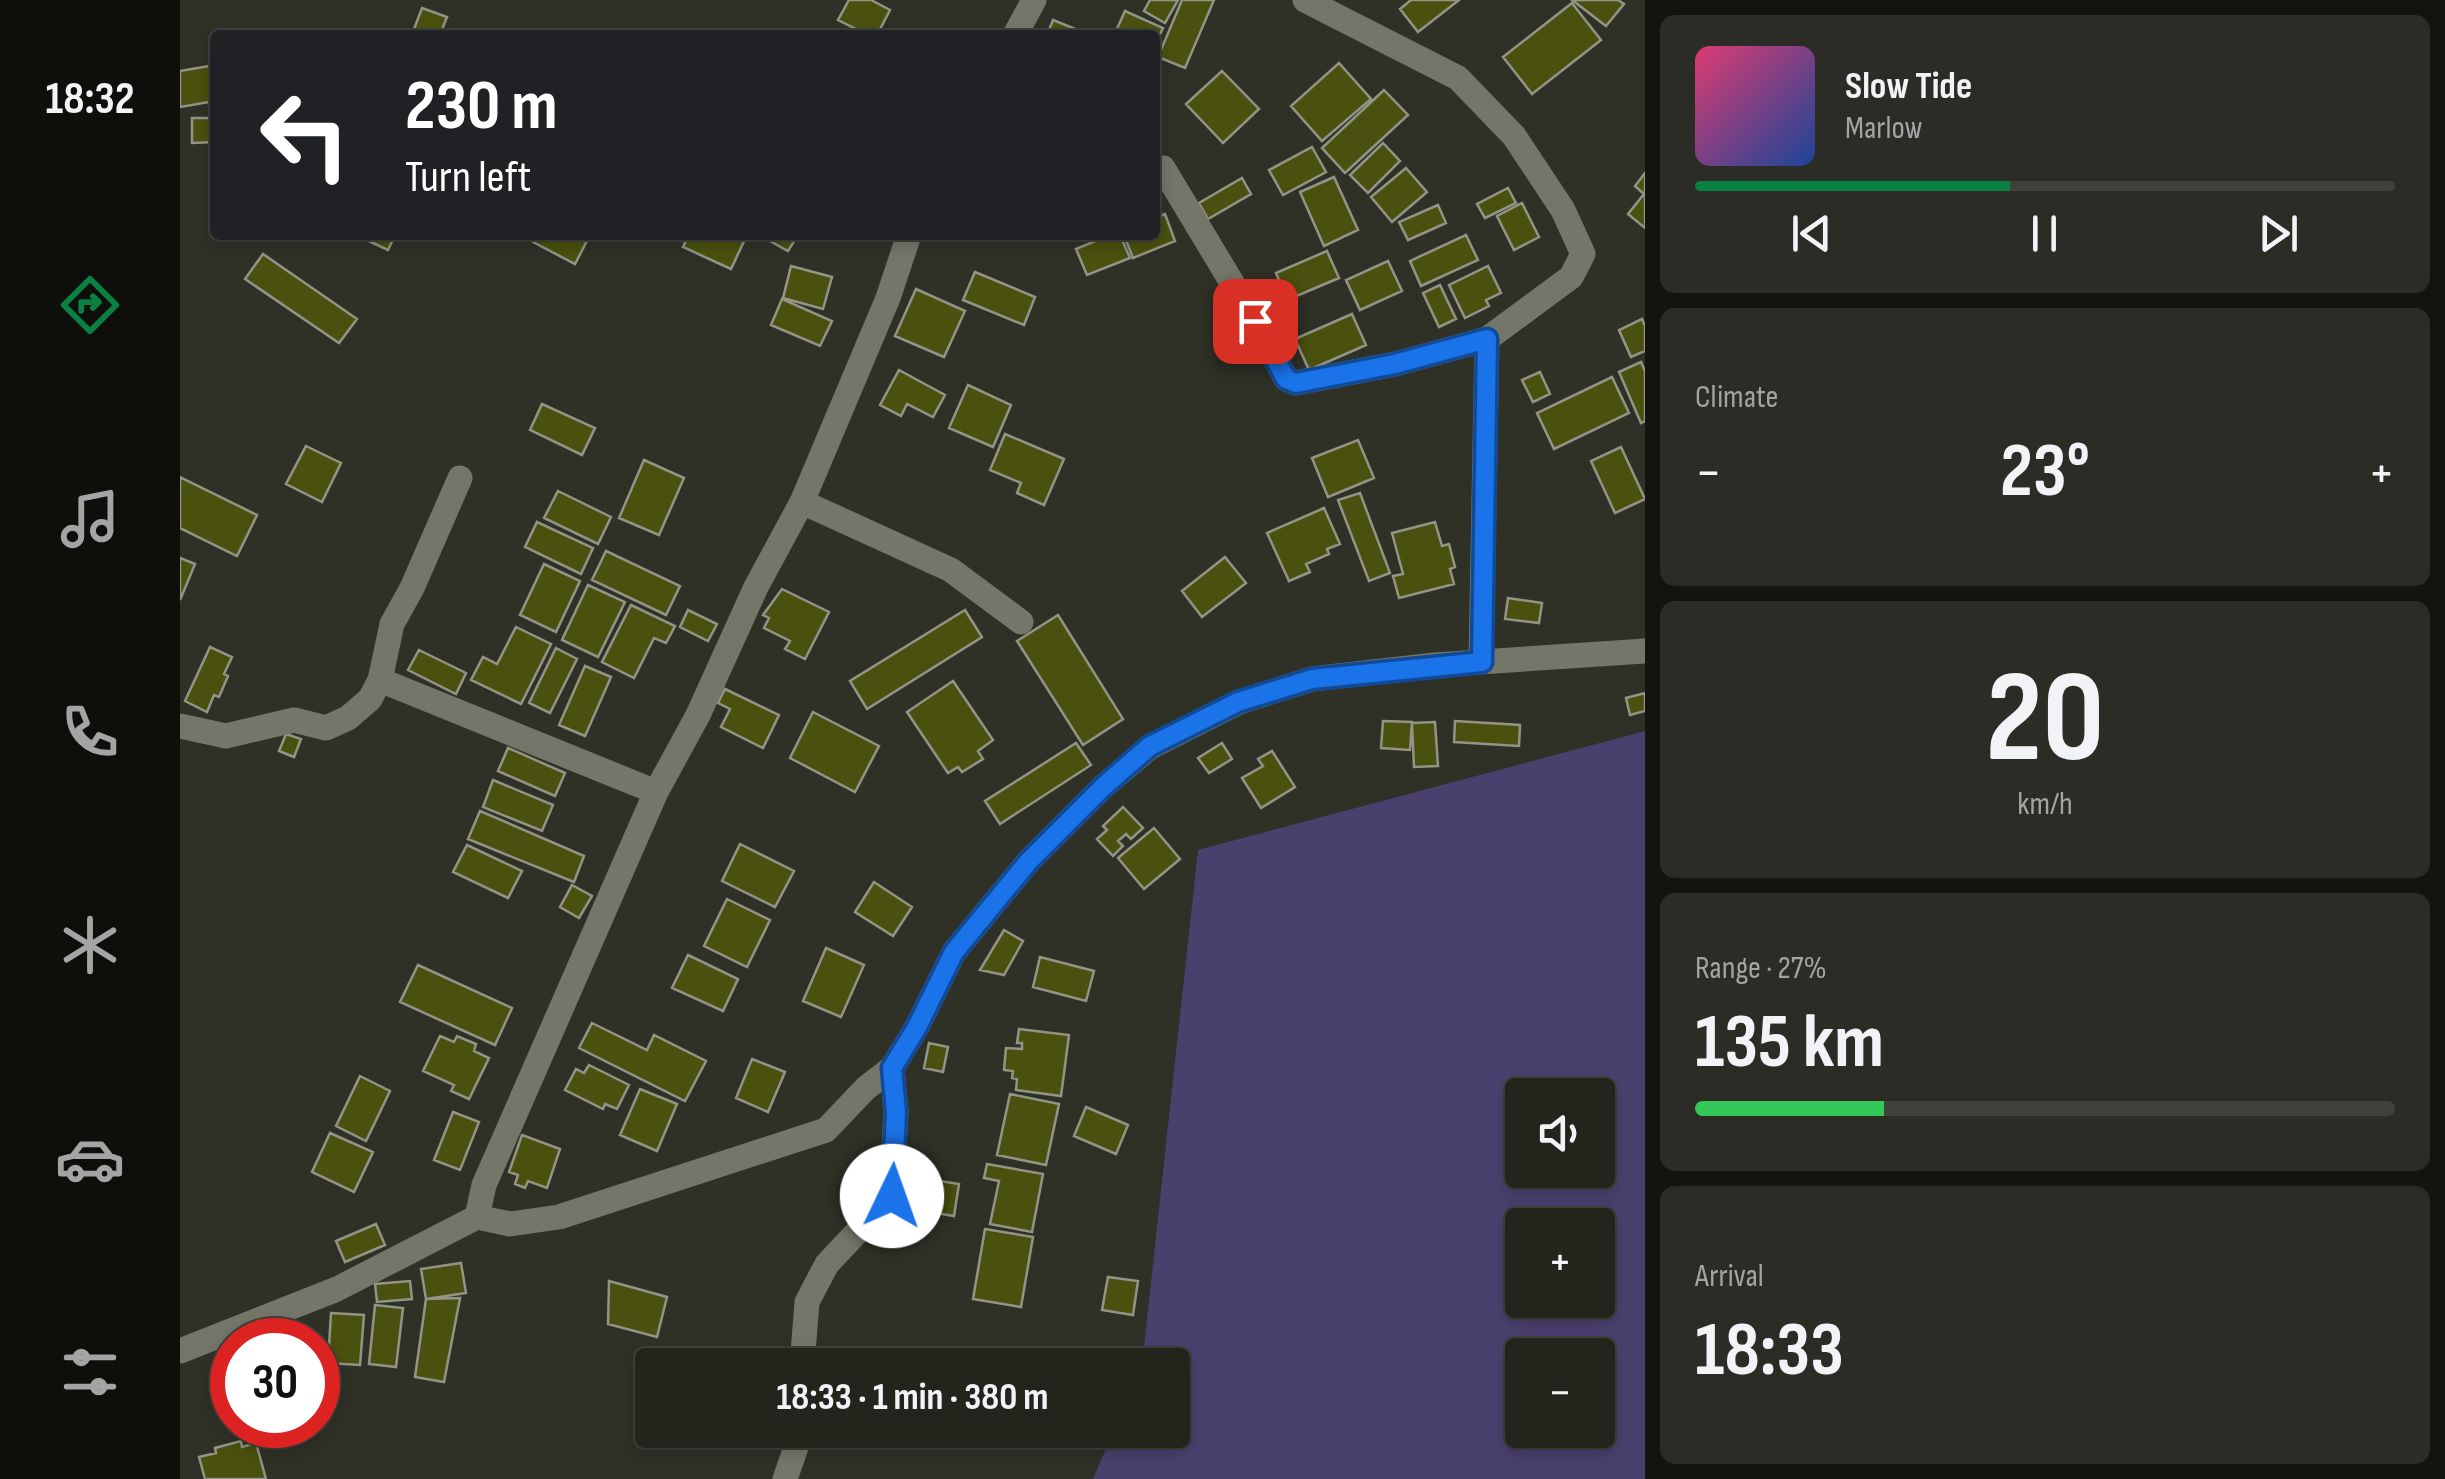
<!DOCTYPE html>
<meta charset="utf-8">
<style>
:root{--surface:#23241c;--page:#2b2c25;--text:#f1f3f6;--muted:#a3a4a3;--line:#40413b;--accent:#0b8043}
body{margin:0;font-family:"Sofia Sans Condensed",sans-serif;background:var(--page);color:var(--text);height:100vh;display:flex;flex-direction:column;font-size:38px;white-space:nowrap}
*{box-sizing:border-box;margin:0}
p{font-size:32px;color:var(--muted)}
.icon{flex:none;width:55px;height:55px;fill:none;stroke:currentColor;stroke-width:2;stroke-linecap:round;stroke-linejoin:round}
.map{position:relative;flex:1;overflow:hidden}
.sheet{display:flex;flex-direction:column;gap:15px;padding:15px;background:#13140f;width:800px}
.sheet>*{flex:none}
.hud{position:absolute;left:30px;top:30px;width:950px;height:210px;border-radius:10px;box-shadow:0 5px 15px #0003,0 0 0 2px var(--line);background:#202124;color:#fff;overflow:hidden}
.controls{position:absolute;left:1325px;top:1078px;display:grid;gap:20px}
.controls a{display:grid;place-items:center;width:110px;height:110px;border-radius:10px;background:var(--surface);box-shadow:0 5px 15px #0003,0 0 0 2px var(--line);font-size:50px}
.speed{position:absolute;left:30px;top:1318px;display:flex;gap:20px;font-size:50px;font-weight:700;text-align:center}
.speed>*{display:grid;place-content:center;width:130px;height:130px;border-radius:50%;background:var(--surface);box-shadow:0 5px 15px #0003,0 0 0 2px var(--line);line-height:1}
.speed .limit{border:15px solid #d22;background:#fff;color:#111}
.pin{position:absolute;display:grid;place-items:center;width:85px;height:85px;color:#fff;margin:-42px;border-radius:20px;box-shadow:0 5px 15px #0006}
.me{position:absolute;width:110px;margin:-55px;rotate:3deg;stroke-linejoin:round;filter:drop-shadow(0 0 8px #0008)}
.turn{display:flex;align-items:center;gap:35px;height:210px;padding:0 30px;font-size:45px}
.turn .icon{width:130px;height:130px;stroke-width:2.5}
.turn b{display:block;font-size:70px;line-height:85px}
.big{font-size:75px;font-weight:700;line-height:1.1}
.sheet .tile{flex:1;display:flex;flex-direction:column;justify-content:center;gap:15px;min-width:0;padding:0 35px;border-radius:15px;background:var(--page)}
.sheet .dial{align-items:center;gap:0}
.dial b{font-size:130px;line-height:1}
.song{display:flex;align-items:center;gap:30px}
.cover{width:120px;height:120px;border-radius:15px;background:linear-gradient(135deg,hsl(340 70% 55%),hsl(220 70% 35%))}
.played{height:10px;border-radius:5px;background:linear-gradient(90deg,var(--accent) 45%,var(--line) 45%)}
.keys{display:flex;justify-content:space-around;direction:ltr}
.heat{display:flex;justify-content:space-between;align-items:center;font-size:55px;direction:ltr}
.charge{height:15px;border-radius:8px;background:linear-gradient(90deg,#34c759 27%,var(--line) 0)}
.trip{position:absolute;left:455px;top:1348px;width:555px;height:100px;border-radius:10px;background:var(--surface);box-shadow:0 5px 15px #0003,0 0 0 2px var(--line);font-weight:700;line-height:100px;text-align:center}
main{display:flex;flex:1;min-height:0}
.tab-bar{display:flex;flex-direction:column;width:180px;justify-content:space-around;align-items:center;background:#0e0e0b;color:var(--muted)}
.tab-bar .icon{width:70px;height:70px}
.tab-bar .on{color:var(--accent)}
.tab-bar b{font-size:45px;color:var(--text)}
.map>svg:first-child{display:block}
.green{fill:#4a406e;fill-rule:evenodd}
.building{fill:#4a500d;stroke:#929487;stroke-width:2.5}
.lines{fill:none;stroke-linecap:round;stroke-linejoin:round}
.minor{stroke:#74766a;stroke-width:25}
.route-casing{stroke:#114b97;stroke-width:25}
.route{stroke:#1a73e8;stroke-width:18}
</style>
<main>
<nav class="tab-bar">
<b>18:32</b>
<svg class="icon on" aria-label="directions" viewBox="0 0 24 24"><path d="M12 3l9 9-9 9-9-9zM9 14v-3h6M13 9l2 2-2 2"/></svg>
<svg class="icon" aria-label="music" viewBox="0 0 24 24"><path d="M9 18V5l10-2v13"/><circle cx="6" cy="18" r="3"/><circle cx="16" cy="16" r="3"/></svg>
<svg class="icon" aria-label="phone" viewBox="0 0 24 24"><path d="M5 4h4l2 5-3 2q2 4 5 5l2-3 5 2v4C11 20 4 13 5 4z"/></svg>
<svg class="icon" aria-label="climate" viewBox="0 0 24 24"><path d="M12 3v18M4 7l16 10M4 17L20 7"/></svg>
<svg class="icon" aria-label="car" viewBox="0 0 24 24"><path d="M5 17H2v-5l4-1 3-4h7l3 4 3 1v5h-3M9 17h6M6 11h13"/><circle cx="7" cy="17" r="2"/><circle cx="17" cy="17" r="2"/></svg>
<svg class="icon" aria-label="filters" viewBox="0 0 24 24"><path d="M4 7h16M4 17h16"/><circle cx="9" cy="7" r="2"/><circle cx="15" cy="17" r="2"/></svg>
</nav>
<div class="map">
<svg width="1465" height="1479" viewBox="0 0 1465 1479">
<rect width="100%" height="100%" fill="#2f3026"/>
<path class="green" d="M1465 731V1479H913L934 1430H992V1365H962L1018 850ZM1342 1095H1418V1170H1342ZM1342 1225H1418V1300H1342ZM1342 1355H1418V1430H1342Z"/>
<path class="building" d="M669 0H691L710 10 697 35H688L658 20Z
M970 0H998L985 23 964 11Z
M1002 0H1034L1005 68 978 57Z
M1231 0H1279L1238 32 1220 9Z
M1392 0H1438L1444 4 1426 26Z
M1392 3 1421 40 1352 94 1323 57Z
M242 8 267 17 260 35 234 29Z
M945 11 983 28 975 45V35H946L936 31Z
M873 20 910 35H867Z
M1159 63 1191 99 1142 141 1111 106Z
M35 65V101L0 107V71Z
M1042 71 1079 109 1043 143 1006 104Z
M1204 90 1228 115 1165 173 1142 148Z
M12 118H35V142L12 143Z
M1203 143 1220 161 1188 193 1170 175Z
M1132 147 1146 172 1103 195 1089 170Z
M1226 168 1247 192 1212 222 1191 197Z
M1465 173V228L1448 214 1464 194 1455 186Z
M1154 177 1178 230 1144 246 1120 192Z
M1062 178 1071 194 1028 219 1019 203Z
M1328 188 1336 203 1305 218 1297 204Z
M1342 203 1359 237 1334 250 1317 216Z
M1258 205 1266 223 1228 240 1219 222Z
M985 214 995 241 953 258 944 235H975V218Z
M176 235H215L208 250Z
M356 235H410L395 264 353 242Z
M509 235H567L551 269 503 247Z
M579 235H618L608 251Z
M930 235H940L950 258 907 275 896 249Z
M1286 235 1298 260 1241 286 1230 261Z
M1147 251 1159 278 1107 300 1096 273Z
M83 254 177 319 159 343 65 279Z
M1208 261 1222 291 1180 310 1166 280Z
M611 266 652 277 643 309 603 298Z
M1308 266 1321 293 1306 300 1309 306 1285 318 1269 285Z
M795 272 855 297 844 325 783 300Z
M1260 285 1276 319 1259 327 1243 293Z
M736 289 785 311 764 357 715 336Z
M602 299 652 321 640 346 591 325Z
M1172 314 1186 345 1129 370 1115 339Z
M1462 319 1465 326V351L1451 357 1439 330Z
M1461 362 1465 371V421L1461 423 1439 372Z
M719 370 765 395 753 417 727 404 721 416 700 405Z
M1360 372 1370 394 1353 402 1342 380Z
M1432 377 1449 413 1374 449 1357 413Z
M788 385 831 405 813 447 769 428Z
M362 404 415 428 402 455 350 430Z
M825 434 884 459 864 505 837 493 841 483 810 470Z
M1178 440 1194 478 1148 497 1132 458Z
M126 446 161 463 142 502 106 484Z
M1441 447 1465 499 1435 513 1411 461Z
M464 460 504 478 479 535 439 518Z
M0 477 77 515 57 556 0 528Z
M378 491 431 517 418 544 364 518Z
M1180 493 1210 573 1189 581 1158 500Z
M1144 508 1160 544 1147 549 1149 554 1126 564 1130 572 1109 581 1087 533Z
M357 522 413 548 401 574 345 547Z
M1255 522 1262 546 1269 544 1275 567 1270 569 1274 584 1219 598 1213 576 1223 574 1212 533Z
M426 551 500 586 486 615 412 580Z
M1045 557 1066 583 1022 617 1002 591Z
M0 558 15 564 0 600Z
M364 564 400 581 376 632 340 615Z
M408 585 445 602 418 657 382 640Z
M602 589 649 612 625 659 605 649 610 641 584 628 589 618 583 615Z
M1328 598 1362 603 1359 623 1325 619Z
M451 605 495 626 486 643 474 638 454 678 422 662Z
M508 610 537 624 528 641 500 627Z
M785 610 802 637 687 709 670 681Z
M878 615 943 719 903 745 837 641Z
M336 627 371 644 341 704 291 680 303 657 317 664Z
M30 647 52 657 44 674 48 676 39 697 34 695 27 712 5 701Z
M376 648 397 659 370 713 349 703Z
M239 650 286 673 276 694 228 670Z
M405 666 431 677 405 736 379 725Z
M773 681 813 740 798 751 803 759 782 772 778 767 768 773 727 712Z
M545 689 599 715 583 748 541 727 550 709 538 703Z
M1465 693V711L1450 715 1446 698Z
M633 712 699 746 675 792 610 758Z
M1203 721 1232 722 1230 750 1201 748Z
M1275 721 1340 725 1339 746 1274 742Z
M1255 722 1258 766 1234 767 1232 723Z
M106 734 121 739 114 757 99 751Z
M896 743 911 765 820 824 805 801Z
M1042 743 1052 759 1029 773 1018 758Z
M328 748 385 773 375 796 318 771Z
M1092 751 1115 787 1081 808 1062 778 1083 766 1078 759Z
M313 780 373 805 362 831 303 807Z
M943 807 963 828 951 839 946 834 938 841 943 846 933 856 917 839 927 830 923 826Z
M300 811 404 856 394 882 288 839Z
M974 828 1000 859 964 889 938 858Z
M560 844 614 871 595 907 542 881Z
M287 845 342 871 328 898 273 872Z
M694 882 732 907 713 936 675 912Z
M392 885 412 896 399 918 380 907Z
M547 899 590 920 567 967 524 946Z
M824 930 843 941 824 975 800 970Z
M646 948 684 965 661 1017 623 1001Z
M508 955 558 979 543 1011 492 988Z
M860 957 914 971 906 1001 853 987Z
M238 965 332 1008 315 1045 220 1002Z
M412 1023 467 1050 474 1035 526 1061 505 1101 399 1048Z
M839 1029 889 1035 881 1096 836 1090 837 1079 832 1078 833 1071 824 1070 826 1048 842 1049V1043H837Z
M260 1036 274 1042 277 1036 296 1044 294 1051 309 1058 289 1099 271 1091 274 1085 243 1071Z
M749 1043 768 1047 763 1072 744 1068Z
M572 1059 605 1072 588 1112 556 1098Z
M409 1065 449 1085 437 1109 425 1104 423 1109 385 1090 396 1069 404 1073Z
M180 1076 210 1091 186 1141 156 1126Z
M460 1089 497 1104 477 1151 440 1135Z
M830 1094 879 1104 866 1165 817 1155Z
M906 1107 948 1125 936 1154 894 1136Z
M273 1112 299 1122 280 1170 254 1160Z
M150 1133 193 1152 174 1192 132 1172Z
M342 1135 380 1149 367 1188 348 1181 345 1188 335 1184 338 1175 329 1172Z
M807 1164 863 1174 852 1232 810 1224 819 1181 804 1178Z
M729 1176 779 1184 774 1216 724 1208Z
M196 1224 205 1245 165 1262 156 1241Z
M805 1229 853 1237 841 1307 793 1299Z
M281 1263 286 1293 246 1299 241 1269Z
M928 1277 958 1281 953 1315 922 1310Z
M230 1281 232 1299 197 1302 195 1284Z
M429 1281 487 1297 477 1337 428 1324Z
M280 1298 264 1382 235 1377 246 1299Z
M195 1305 223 1308 216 1367 189 1364Z
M151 1313 184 1315 180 1365 148 1363Z
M61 1441 62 1447 76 1443 86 1479H25L19 1457 36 1453 35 1448Z"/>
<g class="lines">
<path class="minor" d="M835 35 854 0
M983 168 1075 321 1106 379 1116 383 1215 364 1307 339 1391 277 1403 254 1383 210 1334 136 1278 78 1125 0
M622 502 771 570 841 622
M1301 661 1307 339
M200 680 476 792
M0 726 46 736 114 720 146 728 168 718 190 699 200 680 212 624 232 588 280 478
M297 1217 304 1185 476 792 518 715 576 587 622 502 708 298 729 235
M0 1351 157 1289 297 1217 330 1224 379 1217 646 1130 686 1088 712 1068 737 1027 774 952 848 862 924 786 970 747 1059 702 1132 679 1255 665 1465 651
M622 1365 627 1302 647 1264 711 1196 716 1112 712 1068
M605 1479 622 1430"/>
</g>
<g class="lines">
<g class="route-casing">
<path id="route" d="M712 1196 716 1112 712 1068 737 1027 774 952 848 862 924 786 970 746 1058 702 1132 679 1302 662 1307 339 1215 364 1116 383 1106 379 1075 321"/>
</g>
<use href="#route" class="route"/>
</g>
</svg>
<div class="controls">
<a><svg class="icon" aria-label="sound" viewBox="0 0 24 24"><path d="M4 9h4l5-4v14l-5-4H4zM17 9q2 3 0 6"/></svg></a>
<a>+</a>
<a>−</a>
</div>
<div class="speed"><div class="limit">30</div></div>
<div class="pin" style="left:1075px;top:321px;background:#d93025"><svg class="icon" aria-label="arrive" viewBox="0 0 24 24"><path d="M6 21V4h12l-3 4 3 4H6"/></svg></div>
<svg class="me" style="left:712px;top:1196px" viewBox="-20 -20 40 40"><circle r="19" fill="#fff"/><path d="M0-13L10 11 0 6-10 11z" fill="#1a73e8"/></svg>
<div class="trip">18:33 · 1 min · 380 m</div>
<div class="hud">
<div class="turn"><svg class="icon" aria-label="left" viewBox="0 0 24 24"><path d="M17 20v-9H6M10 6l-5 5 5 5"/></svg><div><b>230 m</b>Turn left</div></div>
</div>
</div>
<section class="sheet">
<div class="tile">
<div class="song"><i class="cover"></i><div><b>Slow Tide</b><p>Marlow</p></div></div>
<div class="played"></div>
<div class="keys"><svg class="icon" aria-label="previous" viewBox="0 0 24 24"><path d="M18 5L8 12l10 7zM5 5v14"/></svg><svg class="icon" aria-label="pause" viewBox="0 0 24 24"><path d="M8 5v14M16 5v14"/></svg><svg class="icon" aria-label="next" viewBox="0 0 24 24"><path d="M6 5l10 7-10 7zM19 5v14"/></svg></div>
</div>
<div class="tile"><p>Climate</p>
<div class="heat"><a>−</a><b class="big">23°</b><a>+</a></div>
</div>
<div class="tile dial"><b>20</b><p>km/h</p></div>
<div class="tile"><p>Range · 27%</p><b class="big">135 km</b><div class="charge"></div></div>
<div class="tile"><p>Arrival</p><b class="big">18:33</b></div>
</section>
</main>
